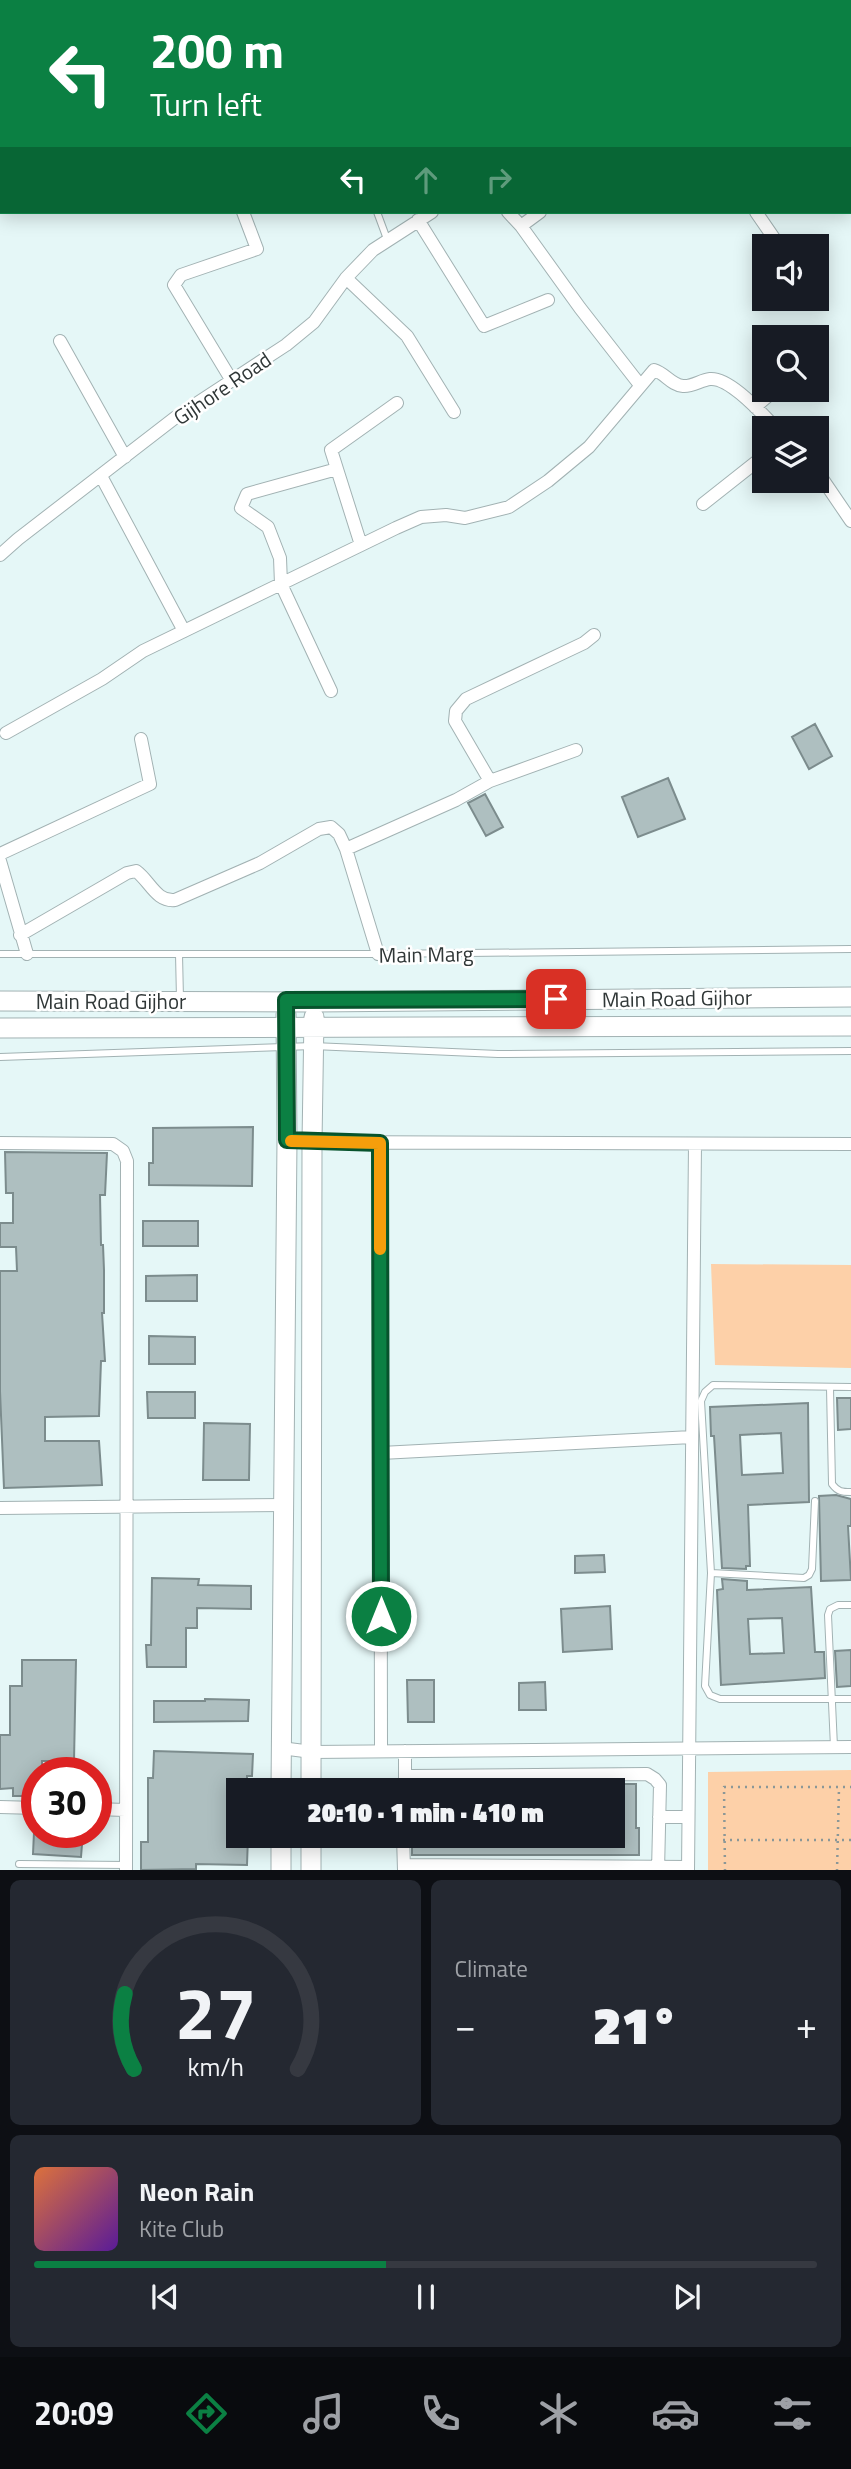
<!DOCTYPE html>
<meta charset="utf-8">
<style>
:root{--surface:#171b24;--page:#242831;--text:#f1f3f6;--muted:#9ea1a6;--line:#363941;--accent:#0b8043}
body{margin:0;font-family:"Titillium Web",sans-serif;background:var(--page);color:var(--text);height:100vh;display:flex;flex-direction:column;font-size:26px;white-space:nowrap}
*{box-sizing:border-box;margin:0}
p{font-size:23px;color:var(--muted)}
.icon{flex:none;width:38px;height:38px;fill:none;stroke:currentColor;stroke-width:2;stroke-linecap:round;stroke-linejoin:round}
.map{position:relative;height:1870px;overflow:hidden}
.side{display:flex;flex-direction:column;gap:10px;padding:10px;background:#0d0f14;flex:1}
.side>*{flex:none}
.top-card{position:absolute;left:0px;top:0px;width:852px;height:214px;box-shadow:0 4px 18px #0003;background:#0b8043;color:#fff;overflow:hidden}
.buttons{position:absolute;left:752px;top:234px;display:grid;gap:14px}
.buttons a{display:grid;place-items:center;width:77px;height:77px;border-radius:0px;background:var(--surface);box-shadow:0 4px 18px #0003;font-size:35px}
.speed{position:absolute;left:21px;top:1757px;display:flex;gap:14px;font-size:35px;font-weight:700;text-align:center}
.speed>*{display:grid;place-content:center;width:91px;height:91px;border-radius:50%;background:var(--surface);box-shadow:0 4px 18px #0003;line-height:1}
.speed .limit{border:10px solid #d22;background:#fff;color:#111}
.pin{position:absolute;display:grid;place-items:center;width:60px;height:60px;color:#fff;margin:-30px;border-radius:14px;box-shadow:0 4px 10px #0006}
.me{position:absolute;width:77px;margin:-38px;rotate:0deg;stroke-linejoin:round;filter:drop-shadow(0 0 5px #0008)}
.turn{display:flex;align-items:center;gap:24px;height:147px;padding:0 35px;font-size:32px}
.turn .icon{width:91px;height:91px;stroke-width:2.5}
.turn b{display:block;font-size:49px;line-height:60px}
.lanes{display:flex;align-items:center;height:66px;padding:0 35px;background:#0003;justify-content:center;gap:35px;direction:ltr}
.lanes .off{opacity:.35}
.big{font-size:52px;font-weight:800;line-height:1.1}
.side .tile{flex:1;display:flex;flex-direction:column;justify-content:center;gap:10px;min-width:0;padding:0 24px;border-radius:10px;background:var(--page)}
.side .dial{align-items:center;gap:0}
.dial svg{height:182px;overflow:visible;fill:none;stroke:var(--line);stroke-width:7;stroke-linecap:round;text-anchor:middle}
.dial text{fill:var(--text);stroke:none}
.song{display:flex;align-items:center;gap:21px}
.cover{width:84px;height:84px;border-radius:10px;background:linear-gradient(135deg,hsl(20 70% 55%),hsl(270 70% 35%))}
.played{height:7px;border-radius:4px;background:linear-gradient(90deg,var(--accent) 45%,var(--line) 45%)}
.keys{display:flex;justify-content:space-around;direction:ltr}
.heat{display:flex;justify-content:space-between;align-items:center;font-size:38px;direction:ltr}
.side .tiles{flex:1;display:grid;gap:10px;grid-template-columns:1fr 1fr}
.tile:last-child{grid-column:span 2}
.trip{position:absolute;left:226px;top:1778px;width:399px;height:70px;border-radius:0px;background:var(--surface);box-shadow:0 4px 18px #0003;font-weight:800;line-height:70px;text-align:center}
.tab-bar{display:flex;height:112px;justify-content:space-around;align-items:center;background:#090b0e;color:var(--muted)}
.tab-bar .icon{width:49px;height:49px}
.tab-bar .current{color:var(--accent)}
.tab-bar b{font-size:32px;color:var(--text)}
.map>svg:first-child{display:block}
.green{fill:#fdd0a8}
.building{fill:#aebfc0;stroke:#7c8c8d;stroke-width:2;fill-rule:evenodd}
.lines{fill:none;stroke-linecap:round;stroke-linejoin:round}
.lane-casing{stroke:#a2b2b3;stroke-width:8}
.street-casing{stroke:#a2b2b3;stroke-width:14}
.secondary-casing{stroke:#a2b2b3;stroke-width:21}
.path{stroke:#8b9797;stroke-width:2.5;stroke-dasharray:2 5;stroke-linecap:butt}
.lane{stroke:#fff;stroke-width:6}
.street{stroke:#fff;stroke-width:12}
.secondary{stroke:#fff;stroke-width:19}
.route-casing{stroke:#07532c;stroke-width:18}
.route{stroke:#0b8043;stroke-width:12}
.slow{stroke:#f59e0b;stroke-width:12}
.labels{text-anchor:middle;dominant-baseline:central;stroke-width:5;stroke-linejoin:round;paint-order:stroke}
.street-label{font-size:21px;fill:#303737;stroke:#fff}
</style>
<div class="map">
<svg width="851" height="1871" viewBox="0 0 851 1871">
<rect width="100%" height="100%" fill="#e5f7f7"/>
<path class="green" d="M711 1264 851 1265V1368L715 1365Z
M851 1770V1870H708V1772Z"/>
<path class="building" d="M815 724 832 756 809 769 792 737Z
M668 778 685 819 638 837 622 797Z
M485 794 503 827 486 836 468 803Z
M253 1127 252 1186 149 1185V1163H153V1128Z
M5 1152 107 1153 105 1195H100L101 1245H103L104 1270V1313H102L105 1361H101L99 1416 45 1417V1441H99L102 1485 4 1488 0 1391V1271H17L16 1247H0V1223H13V1193H6Z
M143 1221H198V1246H143Z
M197 1275V1301H146V1276Z
M149 1336 195 1337V1364H149Z
M147 1392H195V1418H148Z
M837 1398H851V1429L838 1430Z
M808 1403 809 1502 748 1505 750 1566H746V1569L722 1568 714 1436H711L710 1407ZM781 1433 783 1473 742 1475 740 1435Z
M204 1423 250 1424 249 1480H203Z
M836 1495 851 1499V1526H848L851 1580 821 1581 819 1496Z
M604 1555 605 1572 575 1573V1556Z
M152 1578 199 1579 198 1585 251 1586V1609L197 1608V1628H186V1667H147L146 1645H151Z
M722 1579 747 1581V1590L811 1587 815 1652H824L825 1678 721 1685 717 1590 723 1589ZM782 1618 784 1653 750 1654 748 1619Z
M610 1606 612 1649 563 1652 561 1609Z
M851 1650V1686L837 1687 835 1651Z
M22 1660H76L74 1761H42V1773H37V1796H13V1788L0 1789V1735H10V1686H22Z
M407 1680H434V1722H408Z
M545 1682 546 1710H519V1683Z
M205 1699 249 1700 248 1721 154 1722V1701H205Z
M154 1751 253 1754 252 1776H247V1790H238V1836H248L247 1865 196 1864V1869L141 1870V1842H148V1778H153Z
M612 1784H636V1828H639V1855H412V1836H612Z
M34 1832H83L81 1857 33 1854Z"/>
<g class="lines">
<g class="lane-casing">
<path id="lane" d="M298 0 299 2
M377 212 387 239
M0 954H378L851 949
M179 954 180 999
M0 1057 313 1046 498 1054 851 1051
M851 1387 713 1385 705 1392 701 1401 711 1573 705 1686 710 1695 720 1699H851
M830 1388 832 1484C838 1492 842 1492 851 1492
M711 1573 804 1578 809 1575 812 1569 815 1501
M834 1747 828 1615 830 1609 838 1605H851
M19 1864 126 1865"/>
</g>
<g class="street-casing">
<path id="street" d="M155 0V2
M598 0 600 2
M513 2 515 0
M633 2 635 0
M786 2 788 0
M0 66 2 67
M508 212 521 226 580 308 640 385
M756 212 780 247
M418 220 484 326 548 300
M521 226 540 212
M346 278 407 336 454 412
M60 341 125 457
M232 381 174 285 181 275 257 249 243 212
M755 407 775 390
M337 469 361 545
M817 471 851 521
M101 476 184 631
M703 504 765 455
M0 555 18 539 176 417 286 345 314 322 346 278 373 250 432 212
M331 691 281 584 280 558 268 527 241 508 247 494 337 469 331 450 397 403
M6 733 102 679 143 651 396 528 421 517 446 515 465 518 509 507 548 481 589 447 654 370C665 373 671 385 683 386 692 387 701 380 710 379 730 377 763 415 777 429
M490 781 455 721 456 711 466 699 584 643 594 635
M346 849 378 954
M0 854 150 784 141 739
M0 861 27 954
M20 935 127 873 136 871C150 881 156 902 175 900L260 863 319 829 331 827 339 834 346 849 456 800 490 781 576 750
M287 1140 312 1142 851 1144
M0 1143 113 1144 123 1151 127 1161 126 1871
M380 1143 381 1751
M381 1453 692 1437
M0 1508 284 1505
M281 1748 312 1752 851 1747
M405 1780V1751
M402 1790 405 1780 411 1776 647 1774 655 1779 660 1785 658 1871
M0 1807 37 1808
M96 1809 125 1810
M659 1817H688
M403 1836 404 1870
M404 1865 688 1867
M688 1871 695 1144"/>
</g>
<g class="secondary-casing">
<path id="secondary" d="M0 1001 315 1002 851 997
M0 1028 851 1026
M281 1790 287 1140 286 1014
M311 1790 312 1142 314 1017
M281 1871V1836
M311 1871V1836"/>
</g>
<path class="path" d="M723 1840H851
M725 1871 724 1787H851
M837 1871 839 1788"/>
<use href="#lane" class="lane"/>
<use href="#street" class="street"/>
<use href="#secondary" class="secondary"/>
</g>
<g class="lines">
<g class="route-casing">
<path id="route" d="M381 1616 380 1143 287 1140 286 1000 556 999"/>
</g>
<use href="#route" class="route"/>
<path class="slow" d="M291 1141 380 1143V1249"/>
</g>
<g class="labels">
<g class="street-label">
<text transform="translate(222 388) rotate(-34)">Gijhore Road</text>
<text transform="translate(426 954) rotate(-1)">Main Marg</text>
<text transform="translate(677 998) rotate(-1)">Main Road Gijhor</text>
<text x="111" y="1001">Main Road Gijhor</text>
</g>
</g>
</svg>
<div class="buttons">
<a><svg class="icon" aria-label="sound" viewBox="0 0 24 24"><path d="M4 9h4l5-4v14l-5-4H4zM17 9q2 3 0 6"/></svg></a>
<a><svg class="icon" aria-label="search" viewBox="0 0 24 24"><circle cx="10" cy="10" r="6"/><path d="M15 15l6 6"/></svg></a>
<a><svg class="icon" aria-label="layers" viewBox="0 0 24 24"><path d="M12 4l9 5-9 5-9-5zM3 14l9 5 9-5"/></svg></a>
</div>
<div class="speed"><div class="limit">30</div></div>
<div class="pin" style="left:556px;top:999px;background:#d93025"><svg class="icon" aria-label="arrive" viewBox="0 0 24 24"><path d="M6 21V4h12l-3 4 3 4H6"/></svg></div>
<svg class="me" style="left:381px;top:1616px" viewBox="-20 -20 40 40"><circle r="17" fill="#0b8043" stroke="#fff" stroke-width="3"/><path d="M0-11L8 9 0 5-8 9z" fill="#fff"/></svg>
<div class="trip">20:10 · 1 min · 410 m</div>
<div class="top-card">
<div class="turn"><svg class="icon" aria-label="left" viewBox="0 0 24 24"><path d="M17 20v-9H6M10 6l-5 5 5 5"/></svg><div><b>200 m</b>Turn left</div></div>
<div class="lanes"><svg class="icon" aria-label="left" viewBox="0 0 24 24"><path d="M17 20v-9H6M10 6l-5 5 5 5"/></svg><svg class="icon off" aria-label="ahead" viewBox="0 0 24 24"><path d="M12 20V5M6 11l6-6 6 6"/></svg><svg class="icon off" aria-label="right" viewBox="0 0 24 24"><path d="M7 20v-9h11M14 6l5 5-5 5"/></svg></div>
</div>
</div>
<section class="side">
<div class="tiles">
<div class="tile dial"><svg viewBox="0 0 100 80">
<path d="M14 69A42 42 0 1 1 86 69"/>
<path d="M14 69A42 42 0 0 1 10 36" stroke="#0b8043"/>
<text x="50" y="56" font-size="32" font-weight="700">27</text>
<text x="50" y="72" font-size="11">km/h</text>
</svg></div>
<div class="tile"><p>Climate</p>
<div class="heat"><a>−</a><b class="big">21°</b><a>+</a></div>
</div>
<div class="tile">
<div class="song"><i class="cover"></i><div><b>Neon Rain</b><p>Kite Club</p></div></div>
<div class="played"></div>
<div class="keys"><svg class="icon" aria-label="previous" viewBox="0 0 24 24"><path d="M18 5L8 12l10 7zM5 5v14"/></svg><svg class="icon" aria-label="pause" viewBox="0 0 24 24"><path d="M8 5v14M16 5v14"/></svg><svg class="icon" aria-label="next" viewBox="0 0 24 24"><path d="M6 5l10 7-10 7zM19 5v14"/></svg></div>
</div>
</div>
</section>
<nav class="tab-bar">
<b>20:09</b>
<svg class="icon current" aria-label="directions" viewBox="0 0 24 24"><path d="M12 3l9 9-9 9-9-9zM9 14v-3h6M13 9l2 2-2 2"/></svg>
<svg class="icon" aria-label="music" viewBox="0 0 24 24"><path d="M9 18V5l10-2v13"/><circle cx="6" cy="18" r="3"/><circle cx="16" cy="16" r="3"/></svg>
<svg class="icon" aria-label="phone" viewBox="0 0 24 24"><path d="M5 4h4l2 5-3 2q2 4 5 5l2-3 5 2v4C11 20 4 13 5 4z"/></svg>
<svg class="icon" aria-label="climate" viewBox="0 0 24 24"><path d="M12 3v18M4 7l16 10M4 17L20 7"/></svg>
<svg class="icon" aria-label="car" viewBox="0 0 24 24"><path d="M5 17H2v-5l4-1 3-4h7l3 4 3 1v5h-3M9 17h6M6 11h13"/><circle cx="7" cy="17" r="2"/><circle cx="17" cy="17" r="2"/></svg>
<svg class="icon" aria-label="filters" viewBox="0 0 24 24"><path d="M4 7h16M4 17h16"/><circle cx="9" cy="7" r="2"/><circle cx="15" cy="17" r="2"/></svg>
</nav>
